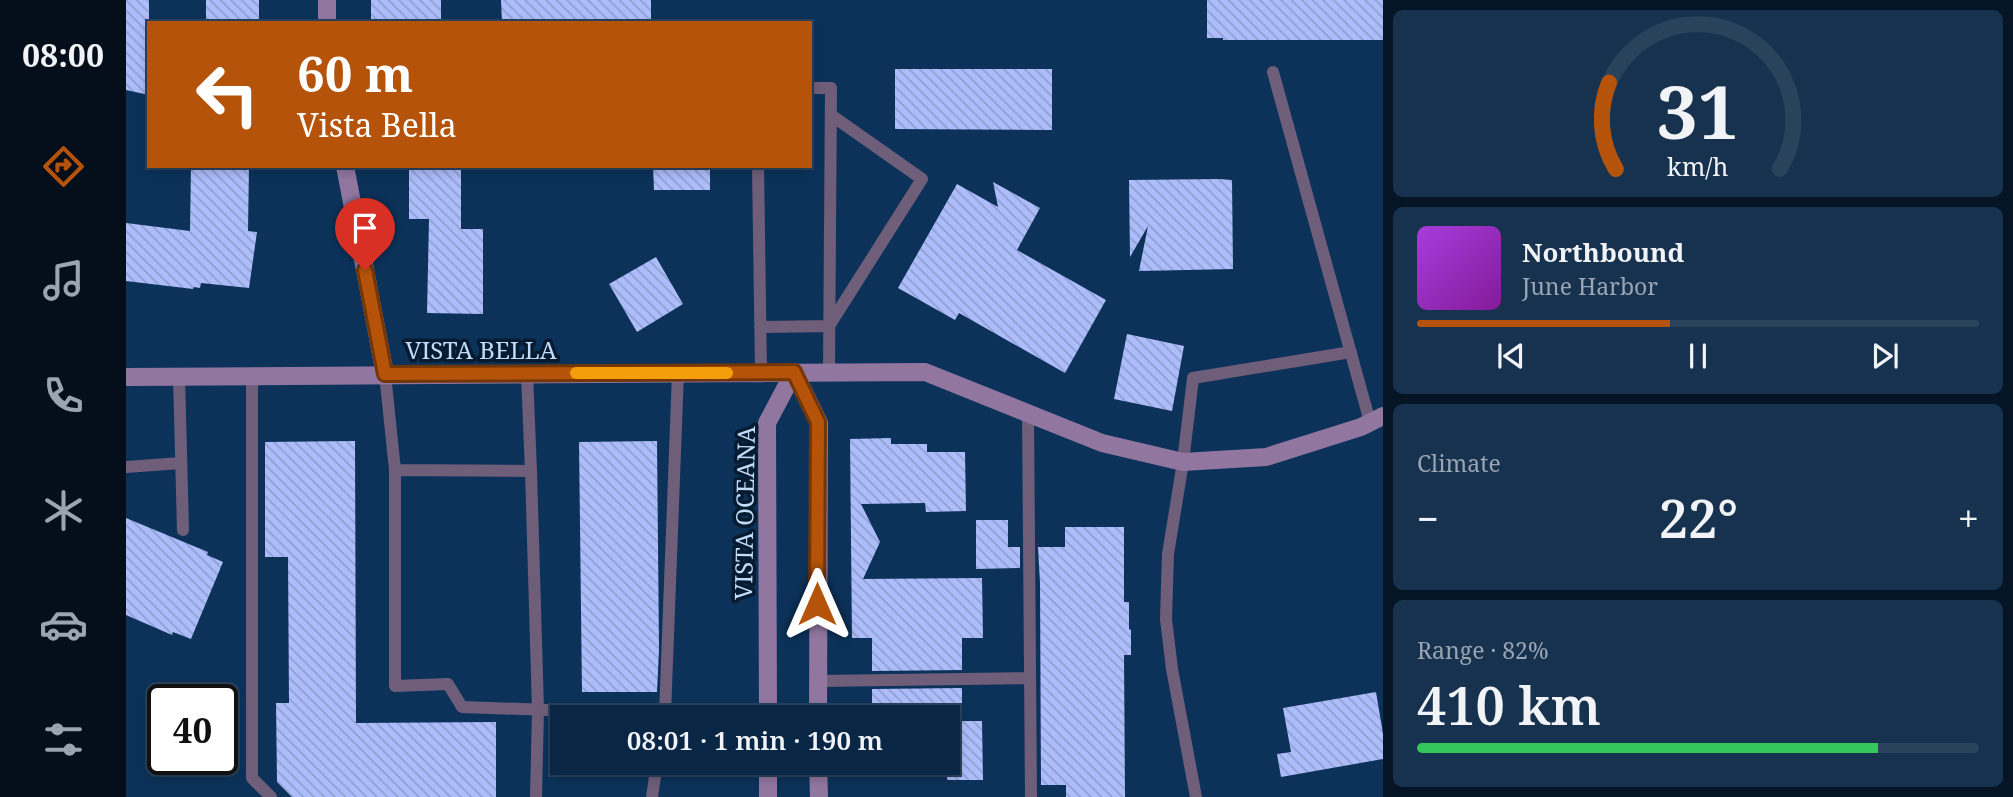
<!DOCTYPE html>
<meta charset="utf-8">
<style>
:root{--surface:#092644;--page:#17324f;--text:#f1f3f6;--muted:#99a5b2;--line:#29435d;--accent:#b45309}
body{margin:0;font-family:"Noto Serif",serif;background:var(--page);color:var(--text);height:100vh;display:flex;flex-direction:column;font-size:26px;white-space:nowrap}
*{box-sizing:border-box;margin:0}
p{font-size:23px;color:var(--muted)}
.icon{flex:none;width:38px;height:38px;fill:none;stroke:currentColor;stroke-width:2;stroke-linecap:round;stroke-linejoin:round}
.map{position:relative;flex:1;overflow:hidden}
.sheet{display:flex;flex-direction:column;gap:10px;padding:10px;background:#051525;width:630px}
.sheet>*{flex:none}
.hud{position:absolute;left:21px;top:21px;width:665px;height:147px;border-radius:0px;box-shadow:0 4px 10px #0003,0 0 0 2px var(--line);background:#b45309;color:#fff;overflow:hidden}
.speed{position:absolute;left:21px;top:684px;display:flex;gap:14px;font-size:35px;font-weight:700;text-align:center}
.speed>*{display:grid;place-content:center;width:91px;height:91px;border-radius:50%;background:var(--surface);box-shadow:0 4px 10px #0003,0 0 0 2px var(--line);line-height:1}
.speed .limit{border:4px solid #111;border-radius:10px;background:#fff;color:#111}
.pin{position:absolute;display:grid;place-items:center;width:60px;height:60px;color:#fff;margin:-72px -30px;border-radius:50% 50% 50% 0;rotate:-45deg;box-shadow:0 0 7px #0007}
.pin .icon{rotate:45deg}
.me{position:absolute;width:77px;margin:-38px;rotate:0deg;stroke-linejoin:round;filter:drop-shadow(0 0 5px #0008)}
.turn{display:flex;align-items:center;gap:24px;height:147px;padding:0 35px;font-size:32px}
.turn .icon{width:91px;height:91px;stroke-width:2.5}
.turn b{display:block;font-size:49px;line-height:60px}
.big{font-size:52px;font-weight:600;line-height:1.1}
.sheet .tile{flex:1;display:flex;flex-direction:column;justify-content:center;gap:10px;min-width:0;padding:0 24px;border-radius:10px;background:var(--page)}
.sheet .dial{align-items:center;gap:0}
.dial svg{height:182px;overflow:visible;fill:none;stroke:var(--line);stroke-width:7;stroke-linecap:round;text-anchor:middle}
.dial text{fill:var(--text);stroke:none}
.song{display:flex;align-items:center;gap:21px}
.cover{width:84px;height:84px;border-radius:10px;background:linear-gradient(135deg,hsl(280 70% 55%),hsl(290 70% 35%))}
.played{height:7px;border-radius:4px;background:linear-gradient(90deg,var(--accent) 45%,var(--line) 45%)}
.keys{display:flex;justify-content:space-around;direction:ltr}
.heat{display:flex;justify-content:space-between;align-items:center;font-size:38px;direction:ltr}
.charge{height:10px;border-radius:5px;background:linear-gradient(90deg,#34c759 82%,var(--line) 0)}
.trip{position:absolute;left:424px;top:705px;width:410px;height:70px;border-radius:0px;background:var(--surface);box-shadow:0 4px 10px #0003,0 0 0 2px var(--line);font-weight:600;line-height:70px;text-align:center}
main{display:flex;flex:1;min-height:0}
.tab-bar{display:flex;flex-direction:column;width:126px;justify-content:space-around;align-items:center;background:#040f1b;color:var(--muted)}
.tab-bar .icon{width:49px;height:49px}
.tab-bar .active{color:var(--accent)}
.tab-bar b{font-size:32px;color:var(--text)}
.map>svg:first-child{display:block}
.building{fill:url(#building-back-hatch)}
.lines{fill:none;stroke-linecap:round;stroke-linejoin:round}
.lane{stroke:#6f5e79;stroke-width:12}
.secondary{stroke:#9176a0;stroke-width:18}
.route-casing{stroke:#753606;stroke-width:18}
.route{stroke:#b45309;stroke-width:12}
.slow{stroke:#f59e0b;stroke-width:12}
.labels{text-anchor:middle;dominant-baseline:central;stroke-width:7;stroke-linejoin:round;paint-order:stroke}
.street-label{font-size:24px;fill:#c1dbfa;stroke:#061a30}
</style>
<main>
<nav class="tab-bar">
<b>08:00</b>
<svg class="icon active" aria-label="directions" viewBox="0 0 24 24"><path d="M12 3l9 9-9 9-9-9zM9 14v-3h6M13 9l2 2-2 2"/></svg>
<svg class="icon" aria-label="music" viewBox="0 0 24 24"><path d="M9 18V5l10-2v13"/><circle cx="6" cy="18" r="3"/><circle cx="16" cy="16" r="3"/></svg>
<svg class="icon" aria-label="phone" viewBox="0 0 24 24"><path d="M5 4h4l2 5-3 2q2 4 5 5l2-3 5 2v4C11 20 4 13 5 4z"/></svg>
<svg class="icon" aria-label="climate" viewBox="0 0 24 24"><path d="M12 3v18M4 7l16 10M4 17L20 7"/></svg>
<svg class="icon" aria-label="car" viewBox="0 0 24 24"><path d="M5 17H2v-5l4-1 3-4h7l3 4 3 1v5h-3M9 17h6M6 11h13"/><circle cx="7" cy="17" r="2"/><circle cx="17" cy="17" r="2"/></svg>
<svg class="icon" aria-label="filters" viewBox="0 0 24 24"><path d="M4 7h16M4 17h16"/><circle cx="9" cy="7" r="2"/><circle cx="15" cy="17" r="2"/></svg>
</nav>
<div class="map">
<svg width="1257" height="797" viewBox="0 0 1257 797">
<defs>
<pattern id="building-back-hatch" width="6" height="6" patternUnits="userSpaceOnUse" patternTransform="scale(1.75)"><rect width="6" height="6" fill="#adbdfb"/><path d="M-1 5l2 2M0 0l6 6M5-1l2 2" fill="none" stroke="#909ecf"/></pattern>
</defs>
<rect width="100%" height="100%" fill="#0c325a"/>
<path class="building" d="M0 0H23V95L0 90Z
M80 0H133V23H80Z
M245 0H315V23H245Z
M375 0H525V23H376Z
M1081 0H1257V40H1097V38H1081Z
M769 69H926V130L769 129Z
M65 166H123L122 231 131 232 123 288 75 283 74 288 68 287 67 289 0 281V223L64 231Z
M283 166H335V229H357V314L301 313 303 219H283Z
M527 166H584V190H528Z
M1093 179 1106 180 1107 269 1013 271 1022 226 1004 257 1003 180Z
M867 182 914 208 891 250 980 300 939 373 833 313 829 320 772 288 831 184 872 207Z
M530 257 557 304 511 332 483 284Z
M1001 334 1058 346 1046 411 988 399Z
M765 438V444H801V452H839L840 511 800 512 799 503 735 504 754 542 737 579 856 578 857 638H836V670L746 671V638H726L724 439Z
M229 441 230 723 370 722V797H166L151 782 150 703H163L162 557H139V442Z
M531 441 533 649 531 692H456L453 442Z
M0 518 82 552 81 555 97 562 65 639 47 632 46 635 0 615Z
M850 520H882V547H894V568L850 569Z
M939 527H998V602H1003V629L1005 630V655H998L999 797H940V785H915L914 583 912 547H939Z
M836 688V718H746V689Z
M1250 692 1257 734V759L1155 777 1151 754 1165 752 1157 708Z
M821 721H856L857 780H821Z"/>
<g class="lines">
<path class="lane" d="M1147 72 1244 422
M684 88H705L703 372
M632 166 635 372
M703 326 796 179 705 115
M634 327 703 326
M259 374 269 470V686L322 684 336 707 539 714 552 373
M401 374 405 471
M53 376 57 530
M126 376V778L145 797
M902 413 905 797
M0 467 55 463
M269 470 405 471 412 710 410 797
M692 681 903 678
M526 797 531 763
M1070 797 1046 669 1040 619 1042 554 1057 462 1067 378 1225 352"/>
<path class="secondary" d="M201 23V0
M219 166 259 374
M668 372 693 423 692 718
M0 377 799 372 976 443 1057 462 1140 457 1235 427 1257 416
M642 718 641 423 668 372
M642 763V797
M692 763 693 797"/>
</g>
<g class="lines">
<g class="route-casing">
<path id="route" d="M239 270 259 374 668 372 692 422 691 604"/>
</g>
<use href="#route" class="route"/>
<path class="slow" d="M450 373H601"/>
</g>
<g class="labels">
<g class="street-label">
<text x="355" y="349">VISTA BELLA</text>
<text transform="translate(618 513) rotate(-89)">VISTA OCEANA</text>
</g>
</g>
</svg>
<div class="speed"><div class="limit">40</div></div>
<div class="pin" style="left:239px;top:270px;background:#d93025"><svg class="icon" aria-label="arrive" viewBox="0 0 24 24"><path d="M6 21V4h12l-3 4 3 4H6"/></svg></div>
<svg class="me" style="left:691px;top:604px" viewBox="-20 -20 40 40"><path d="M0-17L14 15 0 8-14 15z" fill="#b45309" stroke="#fff" stroke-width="4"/></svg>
<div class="trip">08:01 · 1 min · 190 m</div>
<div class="hud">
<div class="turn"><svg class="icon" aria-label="left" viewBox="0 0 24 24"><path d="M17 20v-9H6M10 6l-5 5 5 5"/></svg><div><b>60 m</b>Vista Bella</div></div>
</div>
</div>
<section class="sheet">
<div class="tile dial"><svg viewBox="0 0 100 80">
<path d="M14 69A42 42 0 1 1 86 69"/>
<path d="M14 69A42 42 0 0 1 11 31" stroke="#b45309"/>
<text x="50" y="56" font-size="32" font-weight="700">31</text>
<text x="50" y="72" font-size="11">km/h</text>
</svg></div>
<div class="tile">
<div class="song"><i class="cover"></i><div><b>Northbound</b><p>June Harbor</p></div></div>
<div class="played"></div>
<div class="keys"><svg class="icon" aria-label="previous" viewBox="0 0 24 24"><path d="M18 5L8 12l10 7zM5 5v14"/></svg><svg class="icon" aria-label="pause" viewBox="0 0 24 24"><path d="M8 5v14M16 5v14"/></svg><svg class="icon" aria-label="next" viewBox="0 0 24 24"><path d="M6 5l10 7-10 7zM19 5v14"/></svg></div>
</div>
<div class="tile"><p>Climate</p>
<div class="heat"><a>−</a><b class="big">22°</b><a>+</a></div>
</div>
<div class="tile"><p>Range · 82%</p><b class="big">410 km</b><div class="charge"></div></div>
</section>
</main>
